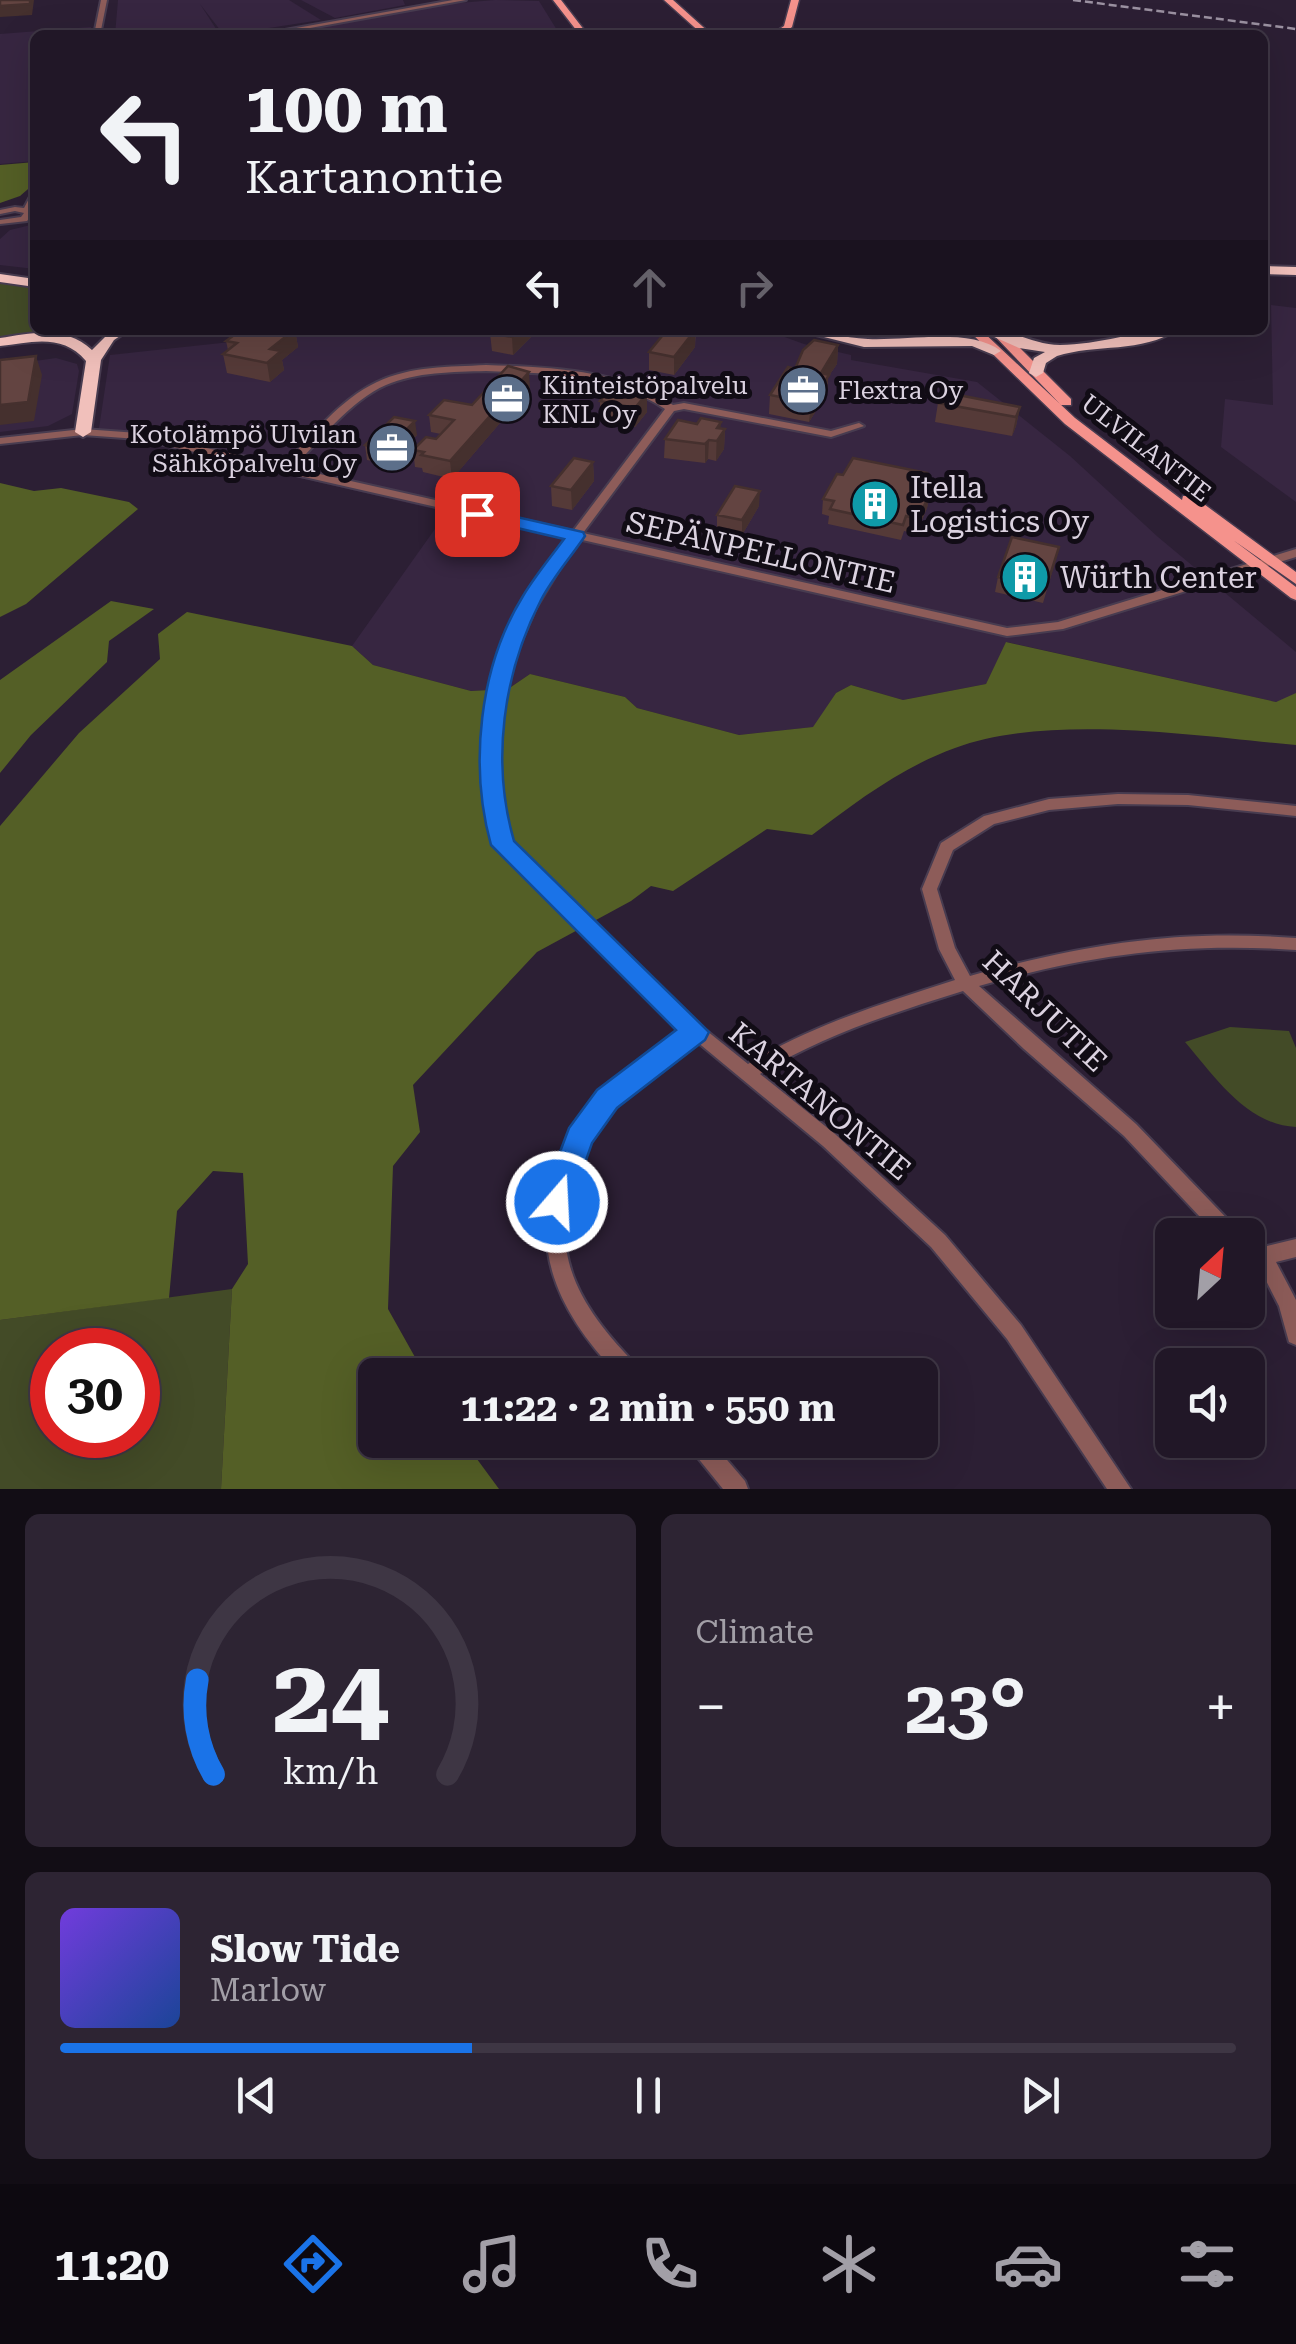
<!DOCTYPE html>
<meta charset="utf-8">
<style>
:root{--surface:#211727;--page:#2d2433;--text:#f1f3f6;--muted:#a29fa7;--line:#3e3644;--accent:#1a73e8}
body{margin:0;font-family:"Roboto Serif",serif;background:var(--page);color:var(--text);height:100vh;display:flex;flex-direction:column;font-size:38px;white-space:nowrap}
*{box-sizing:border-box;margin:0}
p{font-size:32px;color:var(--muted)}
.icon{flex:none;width:55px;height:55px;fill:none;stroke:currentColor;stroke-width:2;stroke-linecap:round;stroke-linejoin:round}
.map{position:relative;height:1489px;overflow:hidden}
.sheet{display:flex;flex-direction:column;gap:25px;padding:25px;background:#120d15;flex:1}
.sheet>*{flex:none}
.banner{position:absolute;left:30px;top:30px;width:1238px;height:305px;border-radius:15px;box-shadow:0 10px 40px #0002,0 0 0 2px var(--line);background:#211727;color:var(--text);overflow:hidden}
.needle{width:65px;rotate:26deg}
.buttons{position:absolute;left:1155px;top:1218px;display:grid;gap:20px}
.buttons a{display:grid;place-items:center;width:110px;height:110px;border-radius:15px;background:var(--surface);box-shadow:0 10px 40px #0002,0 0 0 2px var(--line);font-size:50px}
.speed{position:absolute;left:30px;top:1328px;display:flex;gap:20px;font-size:50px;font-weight:700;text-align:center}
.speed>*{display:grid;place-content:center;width:130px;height:130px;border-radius:50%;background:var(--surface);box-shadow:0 10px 40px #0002,0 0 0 2px var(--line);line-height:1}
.speed .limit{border:15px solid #d22;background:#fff;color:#111}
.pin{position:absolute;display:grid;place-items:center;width:85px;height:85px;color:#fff;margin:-42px;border-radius:20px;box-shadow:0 5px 15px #0006}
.me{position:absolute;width:110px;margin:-55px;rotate:19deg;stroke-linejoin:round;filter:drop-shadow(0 0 8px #0008)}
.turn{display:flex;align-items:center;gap:35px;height:210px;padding:0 50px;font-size:45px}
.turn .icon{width:130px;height:130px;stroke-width:2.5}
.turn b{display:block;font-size:70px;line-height:85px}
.lanes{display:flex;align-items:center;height:95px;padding:0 50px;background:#0003;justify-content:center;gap:50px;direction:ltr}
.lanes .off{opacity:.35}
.big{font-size:75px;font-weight:700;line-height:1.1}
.sheet .widget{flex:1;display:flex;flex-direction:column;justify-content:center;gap:15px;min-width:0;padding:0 35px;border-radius:15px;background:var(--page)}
.sheet .dial{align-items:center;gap:0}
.dial svg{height:260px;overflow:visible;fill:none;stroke:var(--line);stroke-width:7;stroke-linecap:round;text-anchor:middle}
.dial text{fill:var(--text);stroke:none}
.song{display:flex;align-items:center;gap:30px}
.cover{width:120px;height:120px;border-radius:15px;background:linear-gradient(135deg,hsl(260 70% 55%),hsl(220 70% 35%))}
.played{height:10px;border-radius:5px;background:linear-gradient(90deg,var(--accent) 35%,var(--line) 35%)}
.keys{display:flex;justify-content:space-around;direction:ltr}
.heat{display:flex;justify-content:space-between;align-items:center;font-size:55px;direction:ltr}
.sheet .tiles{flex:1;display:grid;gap:25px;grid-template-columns:1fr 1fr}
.widget:last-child{grid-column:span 2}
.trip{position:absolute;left:358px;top:1358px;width:580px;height:100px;border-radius:15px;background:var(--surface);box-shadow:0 10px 40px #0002,0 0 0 2px var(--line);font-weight:700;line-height:100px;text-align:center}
.tabs{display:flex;height:160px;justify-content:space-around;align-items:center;background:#0d0910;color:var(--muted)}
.tabs .icon{width:70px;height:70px}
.tabs .current{color:var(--accent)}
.tabs b{font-size:45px;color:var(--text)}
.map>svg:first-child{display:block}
.built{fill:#372641}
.green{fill:#434b27;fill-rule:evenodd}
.forest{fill:#545f26}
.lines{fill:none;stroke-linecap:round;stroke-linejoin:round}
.minor-casing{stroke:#483c50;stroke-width:4}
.major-casing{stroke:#483c50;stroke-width:3}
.highway-casing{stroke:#483c50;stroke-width:4}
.minor{fill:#8d5c59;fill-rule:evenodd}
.major{fill:#f5928c;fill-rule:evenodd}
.highway{fill:#f1c0bb;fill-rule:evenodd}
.rail{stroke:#9b91a1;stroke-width:2.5;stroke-dasharray:8 4;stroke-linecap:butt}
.wall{fill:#553a38}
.shaded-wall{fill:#45302e}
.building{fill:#634441;stroke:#45302e;stroke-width:2.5}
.route{fill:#1a73e8;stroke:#114b97;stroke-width:2.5}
.labels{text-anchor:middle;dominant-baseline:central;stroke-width:10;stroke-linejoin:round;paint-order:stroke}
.far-poi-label{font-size:25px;fill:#dbd2e0;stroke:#110c15;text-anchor:start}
.far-street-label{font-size:25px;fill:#dbd2e0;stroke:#110c15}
.poi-label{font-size:30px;fill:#dbd2e0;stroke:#110c15;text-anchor:start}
.street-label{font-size:30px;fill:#dbd2e0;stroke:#110c15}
</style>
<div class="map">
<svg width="1296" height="1489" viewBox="0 0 1296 1489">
<rect width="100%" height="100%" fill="#2c1f34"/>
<path class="built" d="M118 0H289L321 20 224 35 200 4 220 35H115Z
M301 0H403L405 5 335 18Z
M495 0 539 1 560 35H271L435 5Z
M91 27 90 35H35V161L0 164V34Z
M35 224V269L0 265V239L10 230Z
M1271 305 1296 308V502L1221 447 1225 399 1273 405Z
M342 330H765L804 344 851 355V360L977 382 1070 456 1158 537 1296 652V696L1276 702 1007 642 986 684 903 700 851 685 836 693 814 727 739 735 637 708 625 697 530 674 508 689 471 691 373 665 352 646 447 512 115 435H98L110 355Z
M56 358 77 364 79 371 72 414 48 426 0 432V366Z"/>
<path class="green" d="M0 280 35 285V330H49L0 337Z
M1230 1027 1289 1031 1296 1048V1127C1247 1125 1215 1077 1185 1042Z
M232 1289 221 1489H0V1320ZM52 1350H138V1435H52Z"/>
<path class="forest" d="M35 162V183L20 196 0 203V165Z
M0 483 34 491 61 488 129 502 138 509 26 604 0 617Z
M111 601 154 609 109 641 107 662 31 735 0 773V680Z
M187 612 352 646 373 665 471 691 508 689 530 674 625 697 637 708 739 735 813 727 836 693 851 685 903 700 986 684 1006 642 1276 702 1296 693V745C1196 736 1050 713 955 748 902 767 856 802 812 835L767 829 673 891 651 886 631 901 537 952 413 1085 420 1132 393 1166 388 1309 425 1375H375V1440H463L499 1489H221L232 1289 248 1264 243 1173 213 1171 177 1211 169 1298 0 1320V826L79 733 160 659 158 634Z"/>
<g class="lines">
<g class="minor-casing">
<path id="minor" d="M101 0H107L100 35H94Z
M453 0H466L271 35H257Z
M32 193H35V203L31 210 34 212 27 221 0 224V220L21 217 24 213 15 211 0 214V210L15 207 24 208Z
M486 365C549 367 618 369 673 405L684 403 831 431 859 423 864 426 831 437 684 409 674 411 583 533 1007 628 1058 622 1296 549V557L1063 629 1007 636 578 539 536 608 513 661 500 718 498 778 510 843 702 1027 748 1064C812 1025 884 1003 955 980L939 949 922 889 941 843 984 816 1049 799 1118 794 1188 795 1296 806V816L1188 805 1118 804 1049 810 994 824 953 850 937 889 955 948 970 976C1084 944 1177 929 1296 938V950C1182 942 1088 955 979 986L1136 1124 1237 1229 1239 1235H1217L1124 1136 1024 1049 963 991C893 1013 823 1035 760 1074L835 1134 945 1235 1021 1325 1131 1489H1107L1007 1339 931 1247 823 1146 696 1041C667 1062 634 1081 610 1108 593 1127 582 1152 574 1176 547 1259 583 1310 639 1368L642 1375H618C556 1310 524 1242 564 1155 573 1134 583 1113 599 1096 623 1070 656 1051 684 1031L496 845 484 778 487 718 500 661 523 608 568 537 138 439 83 435 0 444V438L83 429 138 433 283 465C311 437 340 399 377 382 410 366 450 367 486 365ZM486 371C547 373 613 374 665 409L573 531 293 468C319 441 351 400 386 385 416 372 453 372 486 371Z
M1296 1239V1257L1276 1262 1296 1300V1345L1289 1342 1279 1306 1257 1263 1248 1261V1243L1263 1247Z
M685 1440H710L745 1481 748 1489H723L689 1447Z"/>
</g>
<g class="major-casing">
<path id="major" d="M553 0H561L588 35H580Z
M664 0H673L712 35H703Z
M791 0H799L792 27 781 35H771L784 26Z
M968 330H981L1075 418 1182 500 1183 496H1193L1296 572V584L1233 540 1296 587V600L1291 598 1065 424Z
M989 330H1002L1071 399V405H1061Z"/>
</g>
<g class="highway-casing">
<path id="highway" d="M1262 266 1296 267V275L1262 274Z
M0 274 35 279V287L0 282Z
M112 330H129L114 340 101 360 91 432 83 437 75 432 86 361C63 333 32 342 0 346V338C32 333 66 325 92 350Z
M796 330C821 330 843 338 868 339 907 341 970 327 1001 351L994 355 972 346 864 347Z
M992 330C1013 330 1035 345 1060 345 1098 345 1138 330 1176 330 1144 353 1094 344 1057 356L1046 363 1043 373 1036 377 1029 373 1034 358 1045 352 1019 348 992 336Z"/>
</g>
<use href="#minor" class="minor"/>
<use href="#major" class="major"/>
<use href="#highway" class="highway"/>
<path class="rail" d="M1073 0 1296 29"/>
</g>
<path class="wall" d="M268 330H295L298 347 282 360 284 370 270 382 227 373 223 354 228 350 226 341 265 332Z
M650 330H696L695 347 674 375 649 370V352L664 333Z
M490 333H535L513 355 492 351Z
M838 345 837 364 828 377 827 393 809 422 769 414 770 395Z
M530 388 452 479 423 472 422 468 415 467 413 450 436 439 441 434 431 432 429 415 472 405Z
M647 393V412L635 427 600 420V401Z
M938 403 1020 407 1016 426 1012 436 935 422Z
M721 429H725L724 449 716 461 708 459 705 463 664 458 665 439Z
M417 435 388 464 367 460 365 445Z
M593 462 594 481 572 510 552 506 551 486Z
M924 492 930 493 927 508 916 534 904 531 901 540 828 524 829 516 822 514 823 499Z
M759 506 742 535 717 530V515Z
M1055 562 1043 603 995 592 998 577Z"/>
<path class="shaded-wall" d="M30 0H34L32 15 0 17V6Z
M294 330H295L298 347 282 360 284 370 270 382 267 363 270 349Z
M519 330H535V333L513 355 512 337Z
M695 330V347L674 375V357Z
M838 345 837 364 828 377 827 393 809 422 811 403 821 373Z
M36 356 42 375 34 421 0 425V405Z
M529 372 530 388 452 479 450 461Z
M647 393V412L635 427V408Z
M1020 407 1016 426 1012 436 1016 417Z
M415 421 417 435 388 464 386 450Z
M721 422 720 436 725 429 724 449 716 461 717 428Z
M709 440 708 459 705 463V444Z
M593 462 594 481 572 510 571 490Z
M760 491 759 506 742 535V520Z
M930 493 927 508 916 534 918 519Z"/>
<path class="building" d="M0 0H30V4L0 6Z
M241 330 265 332 268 330H294L270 349 281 351 267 363 223 354 237 343 226 341Z
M493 330H519L512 337 490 333Z
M667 330H695L674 357 649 352Z
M814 340 838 345 821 373 829 375 811 403 770 395 788 367 795 369 803 350Z
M36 356 28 402 0 405V360Z
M508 366 529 372 450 461 421 455 424 452 413 450 426 437 436 439 454 420 429 415 444 400 472 405Z
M612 387 647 393 635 408 600 401Z
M943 392 1020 407 1016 417 938 403Z
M394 417 415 421 386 450 365 445Z
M701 418 721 422 717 428 725 429 717 441 709 440 705 444 665 439 678 420 697 424Z
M574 458 593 462 571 490 551 486Z
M853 458 927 473 924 492 930 493 918 519 906 516 903 525 830 509 834 501 823 499 837 474 843 475Z
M735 486 760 491 742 520 717 515Z
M1012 537 1059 547 1046 588 998 577Z"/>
<path class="route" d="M477 508 583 532 585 536C571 557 553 577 541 600 503 673 491 762 514 841L709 1032 705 1040 617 1108 592 1143 568 1211 557 1216 546 1211 541 1202 569 1128 597 1090 676 1030 491 845C469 766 479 667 523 596 535 576 550 558 564 539L470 517V510Z"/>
<defs>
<g id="office-disc" transform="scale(2.5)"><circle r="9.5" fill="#5c6f8a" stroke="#110c15"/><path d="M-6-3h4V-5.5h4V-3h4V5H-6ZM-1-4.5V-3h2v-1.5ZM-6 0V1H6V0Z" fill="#fff"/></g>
<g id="building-disc" transform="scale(2.5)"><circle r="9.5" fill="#0f9aa8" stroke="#110c15"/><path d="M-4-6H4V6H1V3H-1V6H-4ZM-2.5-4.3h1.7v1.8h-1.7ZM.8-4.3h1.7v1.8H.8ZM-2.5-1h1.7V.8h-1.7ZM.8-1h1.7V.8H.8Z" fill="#fff"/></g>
</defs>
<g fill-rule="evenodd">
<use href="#office-disc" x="803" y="390"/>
<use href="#office-disc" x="507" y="399"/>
<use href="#office-disc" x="392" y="448"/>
<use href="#building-disc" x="875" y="504"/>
<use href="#building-disc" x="1025" y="577"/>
</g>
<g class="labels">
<g class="far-poi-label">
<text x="542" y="385">Kiinteistöpalvelu<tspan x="542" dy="29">KNL Oy</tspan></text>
<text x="838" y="390">Flextra Oy</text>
<text x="357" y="434" text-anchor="end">Kotolämpö Ulvilan<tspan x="357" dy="29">Sähköpalvelu Oy</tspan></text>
</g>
<g class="far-street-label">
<text transform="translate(1146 448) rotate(38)">ULVILANTIE</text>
</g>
<g class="poi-label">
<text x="910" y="487">Itella<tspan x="910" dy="34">Logistics Oy</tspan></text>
<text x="1060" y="577">Würth Center</text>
</g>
<g class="street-label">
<text transform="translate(761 552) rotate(13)">SEPÄNPELLONTIE</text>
<text transform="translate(1045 1011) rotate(44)">HARJUTIE</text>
<text transform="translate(820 1101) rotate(40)">KARTANONTIE</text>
</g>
</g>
</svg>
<div class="buttons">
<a><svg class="needle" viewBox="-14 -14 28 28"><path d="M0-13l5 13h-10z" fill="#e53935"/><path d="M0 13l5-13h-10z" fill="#a29fa7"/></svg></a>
<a><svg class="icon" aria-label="sound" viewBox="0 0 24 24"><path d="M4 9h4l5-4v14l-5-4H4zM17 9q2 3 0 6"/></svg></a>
</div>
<div class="speed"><div class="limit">30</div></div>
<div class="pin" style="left:477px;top:514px;background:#d93025"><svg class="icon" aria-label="arrive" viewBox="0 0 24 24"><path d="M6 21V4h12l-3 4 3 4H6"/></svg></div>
<svg class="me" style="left:557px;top:1202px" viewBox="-20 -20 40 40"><circle r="17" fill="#1a73e8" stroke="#fff" stroke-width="3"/><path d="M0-11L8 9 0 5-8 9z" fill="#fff"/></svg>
<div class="trip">11:22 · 2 min · 550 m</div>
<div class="banner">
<div class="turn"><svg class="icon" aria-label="left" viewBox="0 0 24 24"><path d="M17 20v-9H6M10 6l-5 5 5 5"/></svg><div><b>100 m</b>Kartanontie</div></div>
<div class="lanes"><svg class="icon" aria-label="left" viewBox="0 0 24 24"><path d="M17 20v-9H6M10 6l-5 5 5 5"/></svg><svg class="icon off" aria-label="ahead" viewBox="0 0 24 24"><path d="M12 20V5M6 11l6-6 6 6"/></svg><svg class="icon off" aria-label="right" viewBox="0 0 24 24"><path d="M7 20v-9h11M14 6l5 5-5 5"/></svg></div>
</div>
</div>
<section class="sheet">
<div class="tiles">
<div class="widget dial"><svg viewBox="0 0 100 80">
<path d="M14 69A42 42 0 1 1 86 69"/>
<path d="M14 69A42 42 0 0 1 9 40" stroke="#1a73e8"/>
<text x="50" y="56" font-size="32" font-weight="700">24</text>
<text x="50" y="72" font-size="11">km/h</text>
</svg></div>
<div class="widget"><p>Climate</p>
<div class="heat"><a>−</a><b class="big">23°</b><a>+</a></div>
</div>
<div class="widget">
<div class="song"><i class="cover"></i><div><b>Slow Tide</b><p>Marlow</p></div></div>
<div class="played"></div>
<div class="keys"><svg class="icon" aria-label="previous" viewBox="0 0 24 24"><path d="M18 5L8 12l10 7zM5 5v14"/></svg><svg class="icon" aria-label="pause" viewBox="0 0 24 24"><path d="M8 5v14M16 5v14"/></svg><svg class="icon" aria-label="next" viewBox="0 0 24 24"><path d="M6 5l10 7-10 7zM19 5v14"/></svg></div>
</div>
</div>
</section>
<nav class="tabs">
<b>11:20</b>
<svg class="icon current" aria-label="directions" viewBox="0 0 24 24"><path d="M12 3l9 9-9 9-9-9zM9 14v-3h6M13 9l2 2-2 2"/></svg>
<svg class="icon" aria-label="music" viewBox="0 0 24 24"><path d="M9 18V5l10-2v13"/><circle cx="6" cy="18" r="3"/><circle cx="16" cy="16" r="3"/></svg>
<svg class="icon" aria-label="phone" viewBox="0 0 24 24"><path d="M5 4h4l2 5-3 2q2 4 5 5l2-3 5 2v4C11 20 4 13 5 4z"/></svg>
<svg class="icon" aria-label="climate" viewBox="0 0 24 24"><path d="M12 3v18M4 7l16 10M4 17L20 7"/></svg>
<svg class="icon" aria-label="car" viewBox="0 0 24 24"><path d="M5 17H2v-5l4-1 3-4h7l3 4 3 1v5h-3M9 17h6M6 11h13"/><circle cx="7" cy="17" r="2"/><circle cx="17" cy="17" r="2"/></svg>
<svg class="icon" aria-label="filters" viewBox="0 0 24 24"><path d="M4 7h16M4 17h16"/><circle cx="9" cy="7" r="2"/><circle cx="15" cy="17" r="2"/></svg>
</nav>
